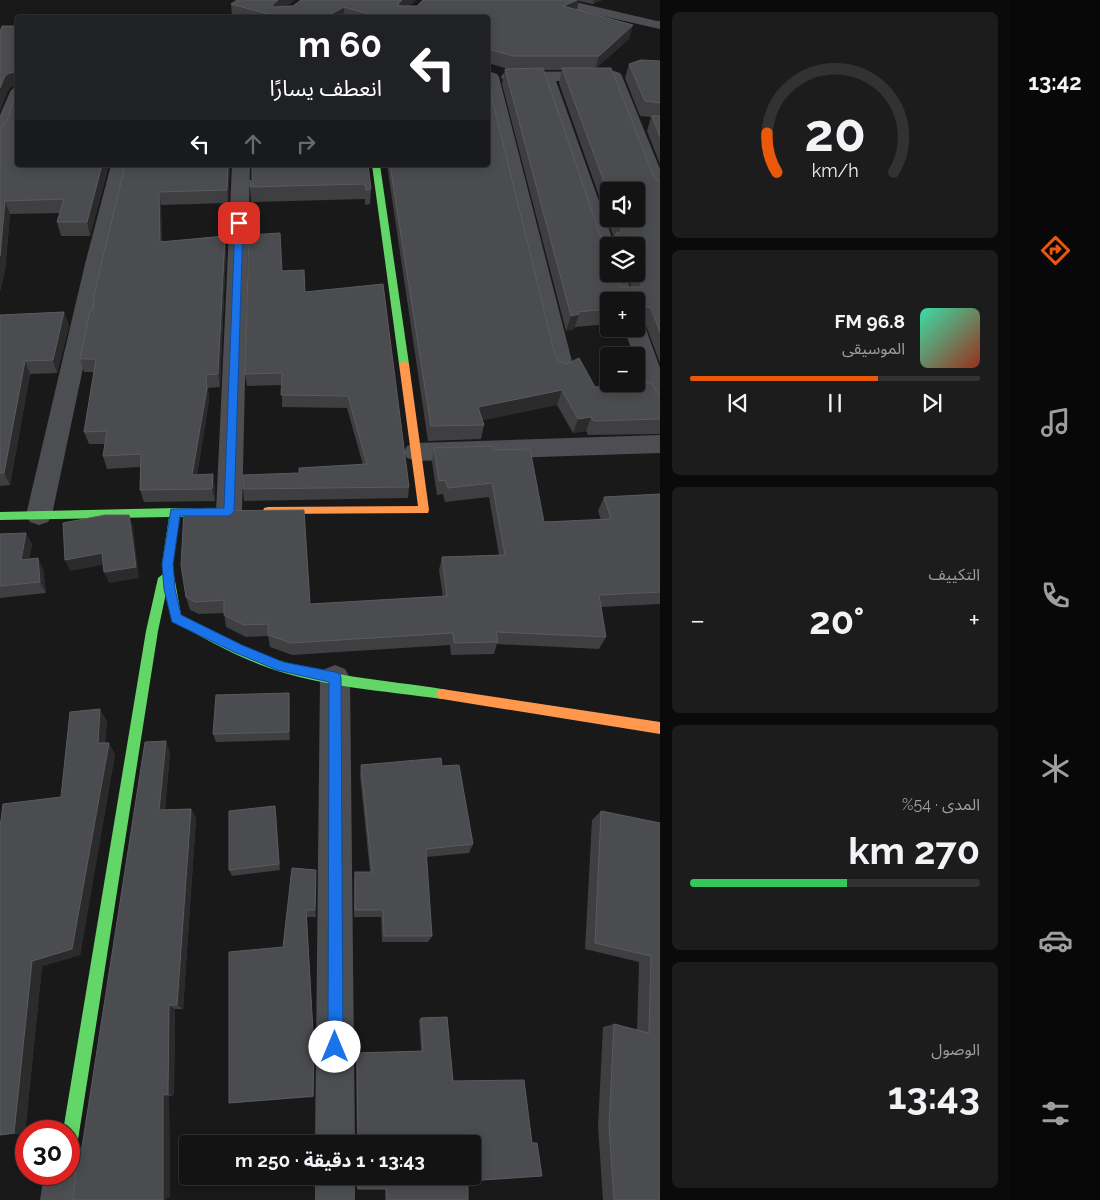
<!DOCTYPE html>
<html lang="ar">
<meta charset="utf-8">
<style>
:root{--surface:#131313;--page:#1c1c1c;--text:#f1f3f6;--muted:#9d9ea0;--line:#323233;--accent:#ea580c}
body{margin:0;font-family:Raleway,"Noto Sans Arabic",sans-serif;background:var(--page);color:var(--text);direction:rtl;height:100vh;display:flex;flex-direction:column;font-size:19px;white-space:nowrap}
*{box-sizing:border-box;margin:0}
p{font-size:16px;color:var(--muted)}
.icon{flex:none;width:28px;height:28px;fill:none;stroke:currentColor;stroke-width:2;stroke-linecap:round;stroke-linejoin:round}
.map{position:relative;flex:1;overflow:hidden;direction:ltr}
.drawer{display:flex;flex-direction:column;gap:12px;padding:12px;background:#0a0a0a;width:350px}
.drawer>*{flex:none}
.guide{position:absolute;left:15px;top:15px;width:475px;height:152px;border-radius:5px;box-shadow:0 2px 12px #0003,0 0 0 1px var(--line);direction:rtl;background:#202124;color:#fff;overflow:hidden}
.fabs{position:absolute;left:600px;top:182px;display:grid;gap:10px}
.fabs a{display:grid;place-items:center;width:45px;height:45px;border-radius:5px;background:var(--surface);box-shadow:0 2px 12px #0003,0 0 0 1px var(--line);font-size:25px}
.speed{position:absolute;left:15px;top:1120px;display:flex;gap:10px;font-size:25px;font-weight:700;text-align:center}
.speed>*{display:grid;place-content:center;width:65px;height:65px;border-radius:50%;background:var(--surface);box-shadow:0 2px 12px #0003,0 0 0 1px var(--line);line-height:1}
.speed .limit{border:8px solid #d22;background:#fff;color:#111}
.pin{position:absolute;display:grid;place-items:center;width:42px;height:42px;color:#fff;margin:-21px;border-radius:10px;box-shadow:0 2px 8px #0006}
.me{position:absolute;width:55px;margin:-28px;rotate:0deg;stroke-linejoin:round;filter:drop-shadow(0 0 4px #0008)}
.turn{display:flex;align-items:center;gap:18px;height:105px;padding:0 25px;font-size:22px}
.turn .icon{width:65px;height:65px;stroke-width:2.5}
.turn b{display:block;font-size:35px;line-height:42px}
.lanes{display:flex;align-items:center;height:48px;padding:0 25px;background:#0003;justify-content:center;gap:25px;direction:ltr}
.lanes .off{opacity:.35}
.big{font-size:38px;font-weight:700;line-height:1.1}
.drawer .widget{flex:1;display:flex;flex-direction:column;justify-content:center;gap:8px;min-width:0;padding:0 18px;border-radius:8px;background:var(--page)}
.drawer .dial{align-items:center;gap:0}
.dial svg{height:130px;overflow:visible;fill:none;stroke:var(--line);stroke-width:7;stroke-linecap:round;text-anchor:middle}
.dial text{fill:var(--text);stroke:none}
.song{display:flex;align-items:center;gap:15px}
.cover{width:60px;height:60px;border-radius:8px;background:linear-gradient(135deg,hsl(160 70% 55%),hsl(10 70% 35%))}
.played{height:5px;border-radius:2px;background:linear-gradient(90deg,var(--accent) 65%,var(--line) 65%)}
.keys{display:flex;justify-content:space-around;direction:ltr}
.heat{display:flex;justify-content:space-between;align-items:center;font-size:28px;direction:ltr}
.charge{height:8px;border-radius:4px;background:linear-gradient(90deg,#34c759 54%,var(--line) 0)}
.trip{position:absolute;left:179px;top:1135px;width:302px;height:50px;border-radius:5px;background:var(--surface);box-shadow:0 2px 12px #0003,0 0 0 1px var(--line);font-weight:700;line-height:50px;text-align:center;direction:rtl}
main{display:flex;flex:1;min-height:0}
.dock{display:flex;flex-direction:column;width:90px;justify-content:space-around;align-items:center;background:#080808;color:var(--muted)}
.dock .icon{width:35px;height:35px}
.dock .current{color:var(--accent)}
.dock b{font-size:22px;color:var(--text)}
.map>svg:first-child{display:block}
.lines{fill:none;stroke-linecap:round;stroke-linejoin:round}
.street{fill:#4d4e52;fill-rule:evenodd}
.fast{fill:#63d668;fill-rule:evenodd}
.slow{fill:#ff974d;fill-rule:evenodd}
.wall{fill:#3f3f42;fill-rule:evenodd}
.shaded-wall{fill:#2b2b2c}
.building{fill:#4b4c4f;stroke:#5a5b5f}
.route{fill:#1a73e8;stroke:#114b97}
</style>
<main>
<nav class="dock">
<b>13:42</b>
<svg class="icon current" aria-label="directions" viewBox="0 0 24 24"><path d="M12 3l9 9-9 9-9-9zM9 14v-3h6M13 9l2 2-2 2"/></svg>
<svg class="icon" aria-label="music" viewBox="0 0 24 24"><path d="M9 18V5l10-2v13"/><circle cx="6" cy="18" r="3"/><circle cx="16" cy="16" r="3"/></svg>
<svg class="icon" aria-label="phone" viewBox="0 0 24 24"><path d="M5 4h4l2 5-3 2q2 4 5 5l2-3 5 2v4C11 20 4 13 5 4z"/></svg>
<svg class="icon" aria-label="climate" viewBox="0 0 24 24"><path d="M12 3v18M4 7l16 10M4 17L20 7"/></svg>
<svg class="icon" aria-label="car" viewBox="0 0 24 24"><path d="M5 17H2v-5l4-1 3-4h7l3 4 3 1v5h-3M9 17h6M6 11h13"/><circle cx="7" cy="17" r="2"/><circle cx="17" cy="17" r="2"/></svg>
<svg class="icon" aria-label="filters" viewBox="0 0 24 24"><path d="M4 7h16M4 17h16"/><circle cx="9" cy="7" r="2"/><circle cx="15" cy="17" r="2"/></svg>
</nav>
<section class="drawer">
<div class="widget dial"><svg viewBox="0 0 100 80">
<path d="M14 69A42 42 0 1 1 86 69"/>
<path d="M14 69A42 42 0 0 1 8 45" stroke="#ea580c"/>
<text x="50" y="56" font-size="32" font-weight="700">20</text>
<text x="50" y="72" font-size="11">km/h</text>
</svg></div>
<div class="widget">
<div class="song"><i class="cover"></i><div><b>96.8 FM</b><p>الموسيقى</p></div></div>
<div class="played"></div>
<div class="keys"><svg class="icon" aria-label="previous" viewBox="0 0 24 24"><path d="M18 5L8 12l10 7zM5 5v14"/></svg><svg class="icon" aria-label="pause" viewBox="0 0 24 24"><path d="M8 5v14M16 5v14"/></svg><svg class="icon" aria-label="next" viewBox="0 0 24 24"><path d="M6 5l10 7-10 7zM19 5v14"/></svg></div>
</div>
<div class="widget"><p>التكييف</p>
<div class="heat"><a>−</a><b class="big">20°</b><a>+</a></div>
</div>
<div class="widget"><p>المدى · 54%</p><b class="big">270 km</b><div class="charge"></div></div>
<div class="widget"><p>الوصول</p><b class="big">13:43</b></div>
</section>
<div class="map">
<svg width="660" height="1200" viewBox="0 0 660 1200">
<rect width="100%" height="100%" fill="#191919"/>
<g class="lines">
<path class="street" d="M542 0H567L657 21H660V29L549 4 544 3Z
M614 71 620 73 622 76 660 169V197L654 195 651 191 608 81H556L615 246H609V262L602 260 599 256 541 81 503 80 501 77 503 74 509 72Z
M491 72 497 74 499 77 574 369 571 374 563 377 555 374 552 369 488 96V73Z
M18 87C18 106 17 123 6 139L0 140V115L10 92 12 89Z
M111 165H129L105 264 52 515 48 522 39 525 30 522 26 515 85 264Z
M232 165H250L242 512 238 519 229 522 220 519 216 512Z
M609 269V274H625L635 301H615L605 274Z
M636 322 643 324 646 329 660 368V408L652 406C644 392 636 372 636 356H634L624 329H636Z
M660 435V453L416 461 407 458 404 452 407 446 416 443Z
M335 665 345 669 350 678 355 1144H315L320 678 325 669Z
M69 1156 78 1160 84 1174 80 1200H40L44 1174H69Z
M315 1176H355V1200H315Z"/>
<path class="fast" d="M372 165H380L409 364 404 367 399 364Z
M175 508H223L228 512 223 516 179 517 172 564 181 615C211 630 240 648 272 658 326 676 385 680 442 689L446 690 448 694 446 698 442 699C384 691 324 687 269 668 235 656 204 638 172 621L166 593 158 631 77 1146 75 1152 69 1154V1131H63L146 631 158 578 163 574 162 564 169 517 0 520V512Z"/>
<path class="slow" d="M404 361 409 364 429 510 428 513 264 514 263 511 264 508 268 507 418 506 399 364Z
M442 689 660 722V734L442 699 438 698 436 694 438 690Z"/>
</g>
<path class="wall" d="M301 0H416L409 6H417L423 0H602L593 4 579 1 577 10 629 39 596 68 654 177 659 182H660V363L645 323 637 320 636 322V301H609V324L575 327 574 329 566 331 502 84 505 69H508L488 63V18L232 17 231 4 293 6ZM543 70H562L559 83 614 238 611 246H636V274H627L631 287H619L609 274 606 247 602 241ZM609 191 636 219H609Z
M18 26V165H109L90 236H61L57 222 60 213 10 214 5 271 0 291V128H2L7 121 15 95V86L11 87 8 91Z
M660 61V164L647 131 651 117 640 116 625 78 629 64Z
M488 82 555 355 559 361 595 387 657 392 660 393V434L588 435 586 431 573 433 557 405 482 420 484 425 481 439 428 441 387 165H488Z
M125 165H230L228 203 161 205 162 242 225 236 226 250 220 387 208 388 209 401 197 475 215 487V501L144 502 140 490V467L107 469 103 456 105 444H89L84 432 94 372H84L80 359 93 311Z
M368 165 371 189 370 204 365 205V199L251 202 250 187 252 185Z
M282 271 305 292 409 487 408 498 244 501 243 489 299 473 363 465 347 408 282 407V385L247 386 245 374Z
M64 312 69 326 57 373 30 374 10 485 0 486V315Z
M434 448 494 450 544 522 601 520 598 511 604 497 660 494V604L601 607 606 637 599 649 497 644 494 654 451 655 450 645 292 655 270 647 268 636 246 637 226 627 224 613 199 614 190 610 186 597 310 604 443 597 439 570 442 557 499 555 489 497 445 502 443 494 437 495 432 462Z
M0 534 32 544 29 559 43 569 46 593 0 598Z
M289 693 290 740 216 742 213 734Z
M107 721 105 743 115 754 80 955 42 966 25 1133 0 1135V821L61 797Z
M170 752 165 810 191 809 196 818 183 1009H175L174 1095 169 1096 170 1197 164 1200H73L76 1176 75 1162 82 1147Z
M361 765 442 766 473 844 469 853 426 857 432 936 428 942H382L381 917H354V880L355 872H370L360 775Z
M601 811 660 823V1200H603L598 1126 603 1027 614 1024 637 1030 639 962 585 949 592 820Z
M276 814 280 870 232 876 229 870Z
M316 870V917H307L314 1052V1097L233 1103H229L283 947Z
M421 1018 453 1081 531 1142 537 1143 468 1181V1200H385V1189H358L357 1188 356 1176 472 1144H357L356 1055 357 1053 421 1051 419 1020Z"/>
<path class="shaded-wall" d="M278 0H295L276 16 272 5Z
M402 0H416L398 17 399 3Z
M577 0H579L576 12 563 6Z
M594 0H602L593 4Z
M344 7V18H324Z
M633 25 629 39 595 69 599 56Z
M14 72 17 85 11 87 8 91 0 111V88L4 78 7 74Z
M102 165H109L90 236 87 222Z
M228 165H230L228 203 227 190Z
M159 192 161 205 163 256 160 242Z
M5 201 10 214 5 271 0 291V256Z
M225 236 226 250 220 387 218 374Z
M64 312 69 326 57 373 53 360Z
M579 314 574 329 566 331 571 316Z
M25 361 30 374 10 485 4 473Z
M206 375 209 401 195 487 192 475Z
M562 390 557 405 475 422 478 407Z
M591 417 586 431 573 433 578 419Z
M213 474 215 487V501L212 489Z
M129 515 133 526 139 578 109 583 104 572Z
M26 533 32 544 27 571 21 560Z
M102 553 107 564 70 571 65 560Z
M38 558 43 569 46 593 40 582Z
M289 693 290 702V740L289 732Z
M100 709 107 721 105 754 98 743Z
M166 741 170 752 164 819 159 810Z
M109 743 115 754 80 955 42 966 25 1133H14L32 961Z
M275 806 276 814 280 870 279 864Z
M191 809 196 818 183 1009 177 1005Z
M316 870V917L315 910Z
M306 910 314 1052V1097L313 1096Z
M169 1005 175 1009 174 1095 168 1094Z
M163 1095 169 1096 170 1197 164 1200H163Z"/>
<path class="building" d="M237 0H278L272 5 274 7 293 6 301 0H402L399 3 398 6H417L423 0H577L563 6 633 25 599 56H513L488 49V18H383L344 7 324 18H283L231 4Z
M2 26H18V165H102L87 222H57L64 199 5 201 0 256V128H2L7 121 15 95 16 74 14 72 7 74 4 78 0 88V32Z
M641 60 660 61V103L645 101 629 64Z
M488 67V82L555 355 559 361 567 364 579 358 595 387 652 383 657 392 660 393V419L594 421 591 417 578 419 562 390 478 407 484 425 431 426 390 165H488Z
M543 68 602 241 606 247H609L608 260 609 274H614L619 287H642L636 271V246H615L616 233H620L622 230 617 219H636V191H609V195L562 68H611L654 177 659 182H660V332L651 308 642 305 640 307V312L636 307V301H609V309L577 312 579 314 571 316 505 69Z
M652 116H660V137Z
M125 165H228L227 190 159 192 160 242 225 236 218 374 206 375 207 388 192 475 213 474 212 489 140 490 141 454 103 456 107 431 84 432 96 359H80L90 311H93L94 295Z
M252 165H368L371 189 366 190 365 184 250 187V180L252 185Z
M280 233 282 271 304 270 305 292 383 284 409 487 243 489V475L299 473V468L367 464 348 396 281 395 282 373 245 374 249 235Z
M64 312 53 360 25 361 4 473H0V315Z
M492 446 494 450 530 449 544 522 611 519 604 497 660 494V592L599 595 606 637 496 632 498 642 454 643 453 633 291 643 268 635V624L244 625 224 615V600L195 602 186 597 181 565 184 511 304 510 310 604 447 596 442 557 505 555 492 483 448 488 445 480 439 481 434 448Z
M105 515H129L136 567 104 572 102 553 65 560 63 523Z
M26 533 21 560 38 558 40 582 0 586V534Z
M289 693V732L213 734 216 695Z
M100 709 98 743H109L72 949 32 961 14 1133 0 1135V821H1L3 804 61 797 70 712Z
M166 741 159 810 191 809 177 1005H169L168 1094 163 1095V1200H73L76 1176 72 1164 75 1162 82 1147 145 742Z
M441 758 442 766 459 765 473 844 426 849 432 936H384L383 910H355V872H372L361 765Z
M275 806 279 864 229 870V811Z
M601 811 660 823V1200H614L609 1126 614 1024 649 1033 651 956 595 943Z
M292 868 316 870 315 910H306L314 1049 313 1096 229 1103V952L283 947Z
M447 1017 453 1081 524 1080 532 1143H537L542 1176 468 1181V1200H387V1189H358L357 1176H472V1144H358L357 1053 423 1051 421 1018Z"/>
<path class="route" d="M239 220 243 223 234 512 229 516H180L173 564 175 589 181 615 242 645 283 662 335 672 340 674 341 678 343 1047 341 1052 335 1054 330 1052 328 1047 329 682 277 670 234 652 172 622 164 589 162 564 171 509 224 508 235 223Z"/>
</svg>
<div class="fabs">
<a><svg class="icon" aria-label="sound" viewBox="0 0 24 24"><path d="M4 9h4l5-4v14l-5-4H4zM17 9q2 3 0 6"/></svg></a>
<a><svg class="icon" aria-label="layers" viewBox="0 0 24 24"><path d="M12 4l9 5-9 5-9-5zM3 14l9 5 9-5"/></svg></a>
<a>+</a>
<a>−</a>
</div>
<div class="speed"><div class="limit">30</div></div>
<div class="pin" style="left:239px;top:223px;background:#d93025"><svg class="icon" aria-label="arrive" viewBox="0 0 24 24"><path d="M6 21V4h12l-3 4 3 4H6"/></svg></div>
<svg class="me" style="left:335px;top:1047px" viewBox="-20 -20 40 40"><circle r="19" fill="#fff"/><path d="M0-13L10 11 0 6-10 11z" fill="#1a73e8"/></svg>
<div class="trip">13:43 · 1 دقيقة · 250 m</div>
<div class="guide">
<div class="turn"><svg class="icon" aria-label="left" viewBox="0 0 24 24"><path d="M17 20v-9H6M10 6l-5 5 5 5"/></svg><div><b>60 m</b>انعطف يسارًا</div></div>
<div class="lanes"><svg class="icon" aria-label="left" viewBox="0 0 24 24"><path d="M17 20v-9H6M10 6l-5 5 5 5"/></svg><svg class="icon off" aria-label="ahead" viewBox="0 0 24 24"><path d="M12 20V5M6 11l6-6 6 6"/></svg><svg class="icon off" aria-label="right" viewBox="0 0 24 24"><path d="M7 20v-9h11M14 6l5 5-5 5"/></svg></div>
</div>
</div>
</main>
